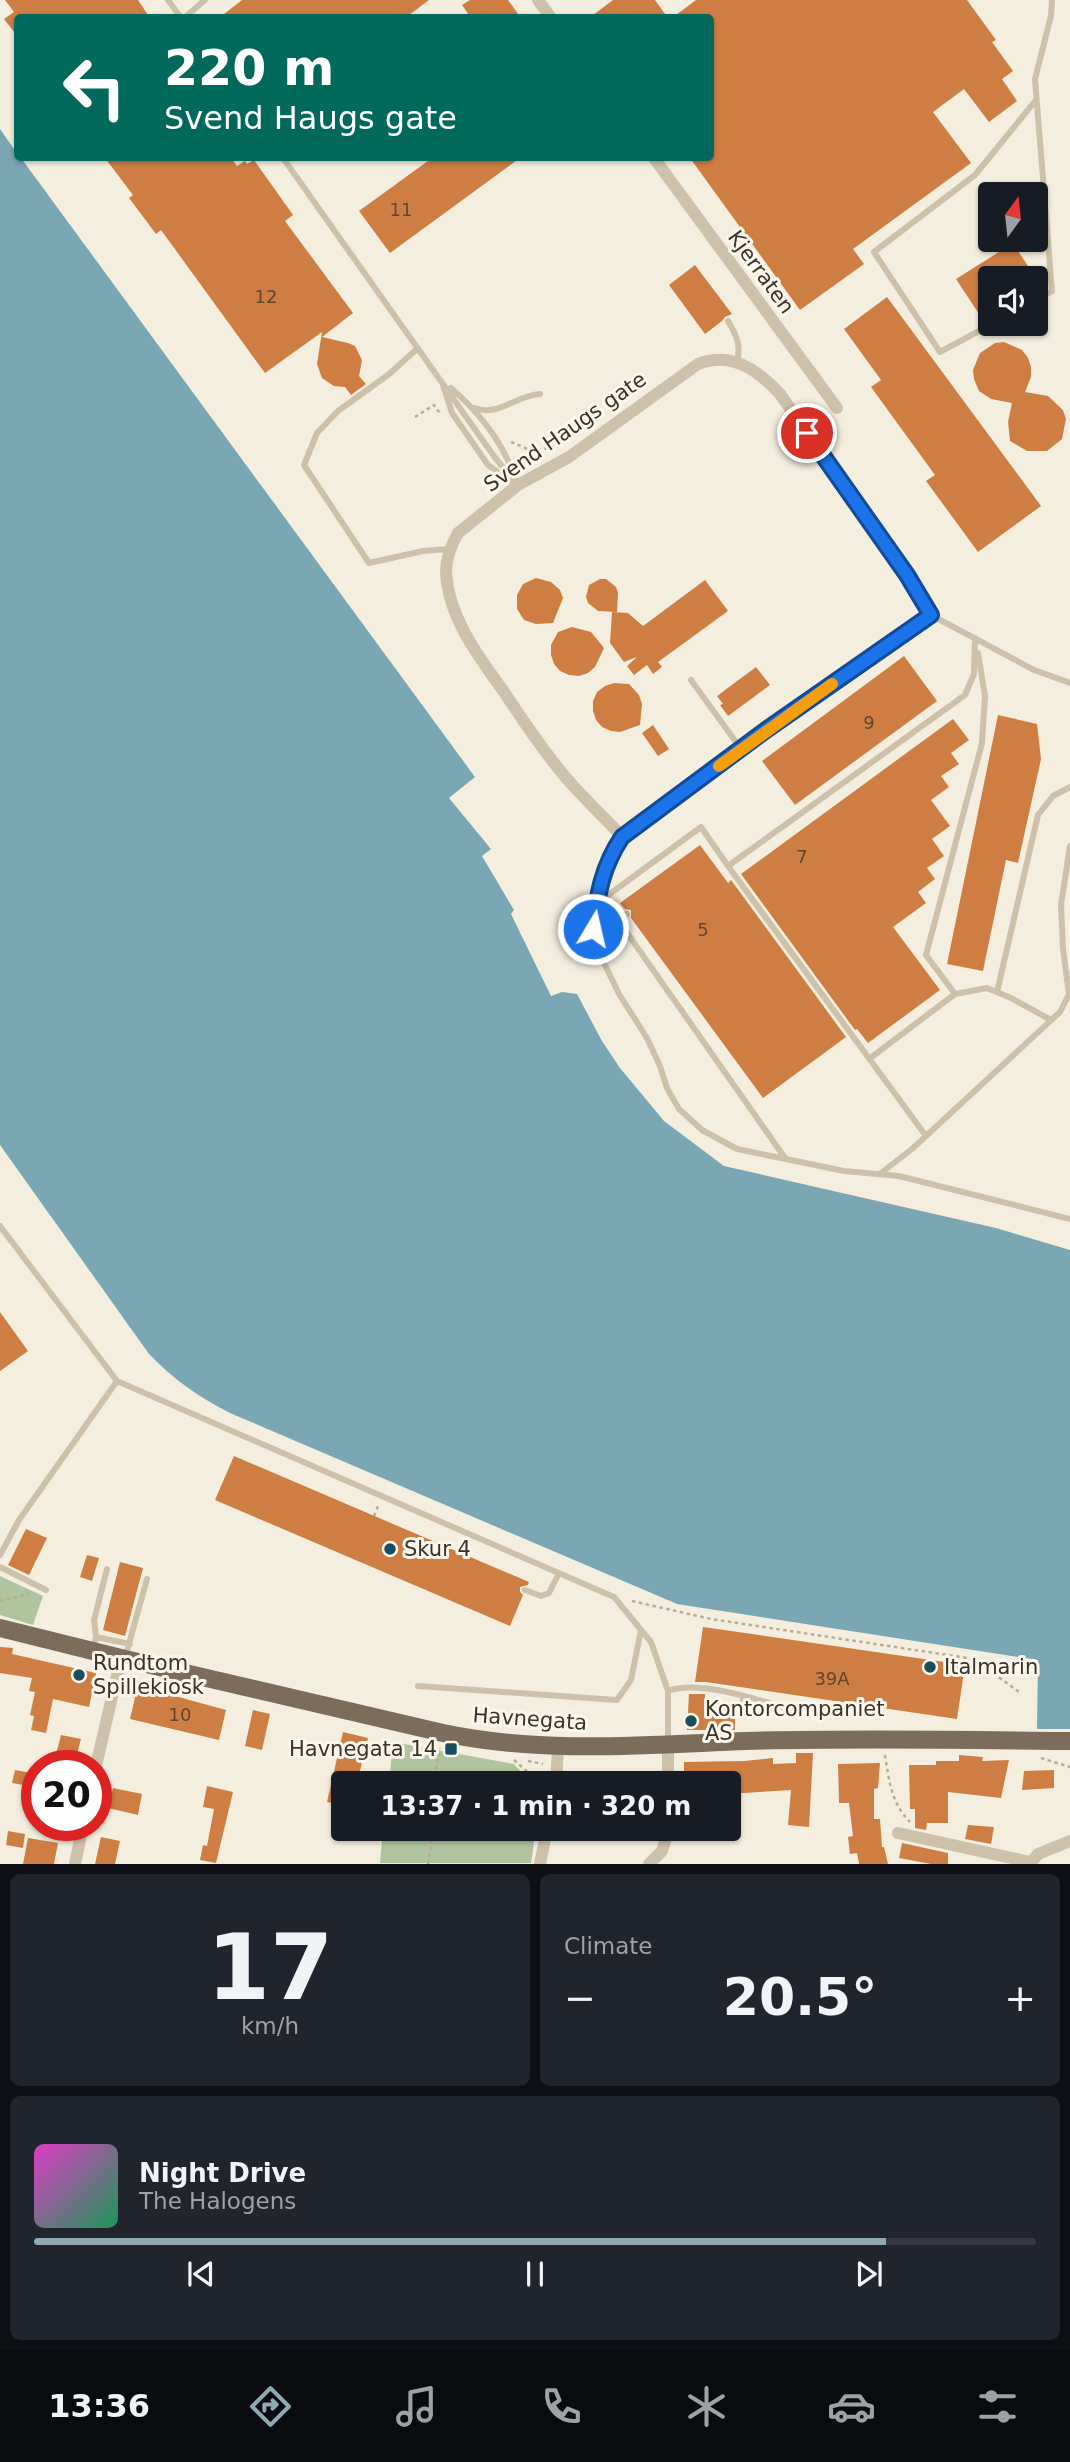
<!DOCTYPE html>
<meta charset="utf-8">
<style>
:root{--surface:#171b24;--page:#20242c;--text:#f1f3f6;--muted:#9ea1a6;--line:#363941;--accent:#91a9b2}
body{margin:0;font-family:"DejaVu Sans",sans-serif;background:var(--page);color:var(--text);height:100vh;display:flex;flex-direction:column;font-size:26px;white-space:nowrap}
*{box-sizing:border-box;margin:0}
p{font-size:23px;color:var(--muted)}
.icon{flex:none;width:38px;height:38px;fill:none;stroke:currentColor;stroke-width:2;stroke-linecap:round;stroke-linejoin:round}
.map{position:relative;height:1864px;overflow:hidden}
.side{display:flex;flex-direction:column;gap:10px;padding:10px;background:#0d0f14;flex:1}
.side>*{flex:none}
.guide{position:absolute;left:14px;top:14px;width:700px;height:147px;border-radius:7px;box-shadow:0 2px 5px #0004;background:#00695c;color:#fff;overflow:hidden}
.needle{width:46px;rotate:15deg}
.tools{position:absolute;left:978px;top:182px;display:grid;gap:14px}
.tools a{display:grid;place-items:center;width:70px;height:70px;border-radius:7px;background:var(--surface);box-shadow:0 2px 5px #0004;font-size:35px}
.speed{position:absolute;left:21px;top:1750px;display:flex;gap:14px;font-size:35px;font-weight:700;text-align:center}
.speed>*{display:grid;place-content:center;width:91px;height:91px;border-radius:50%;background:var(--surface);box-shadow:0 2px 5px #0004;line-height:1}
.speed .limit{border:10px solid #d22;background:#fff;color:#111}
.pin{position:absolute;display:grid;place-items:center;width:60px;height:60px;color:#fff;margin:-30px;border:4px solid #fff;border-radius:50%;box-shadow:0 2px 7px #0007}
.me{position:absolute;width:77px;margin:-38px;rotate:9deg;stroke-linejoin:round;filter:drop-shadow(0 0 5px #0008)}
.turn{display:flex;align-items:center;gap:24px;height:147px;padding:0 35px;font-size:32px}
.turn .icon{width:91px;height:91px;stroke-width:2.5}
.turn b{display:block;font-size:49px;line-height:60px}
.big{font-size:52px;font-weight:600;line-height:1.1}
.side .widget{flex:1;display:flex;flex-direction:column;justify-content:center;gap:10px;min-width:0;padding:0 24px;border-radius:10px;background:var(--page)}
.side .dial{align-items:center;gap:0}
.dial b{font-size:91px;line-height:1}
.song{display:flex;align-items:center;gap:21px}
.cover{width:84px;height:84px;border-radius:10px;background:linear-gradient(135deg,hsl(310 70% 55%),hsl(150 70% 35%))}
.played{height:7px;border-radius:4px;background:linear-gradient(90deg,var(--accent) 85%,var(--line) 85%)}
.keys{display:flex;justify-content:space-around;direction:ltr}
.heat{display:flex;justify-content:space-between;align-items:center;font-size:38px;direction:ltr}
.side .tiles{flex:1;display:grid;gap:10px;grid-template-columns:1fr 1fr}
.widget:last-child{grid-column:span 2}
.trip{position:absolute;left:331px;top:1771px;width:410px;height:70px;border-radius:7px;background:var(--surface);box-shadow:0 2px 5px #0004;font-weight:600;line-height:70px;text-align:center}
.menu{display:flex;height:112px;justify-content:space-around;align-items:center;background:#090b0e;color:var(--muted)}
.menu .icon{width:49px;height:49px}
.menu .current{color:var(--accent)}
.menu b{font-size:32px;color:var(--text)}
.map>svg:first-child{display:block}
.green{fill:#b0c59d}
.water{fill:#7ba7b4}
.building{fill:#ce7e43}
.lines{fill:none;stroke-linecap:round;stroke-linejoin:round}
.path{stroke:#baab93;stroke-width:2.5;stroke-dasharray:3.5 3.5;stroke-linecap:butt}
.service{stroke:#cec1a9;stroke-width:6}
.minor{stroke:#cec1a9;stroke-width:12}
.primary{stroke:#7e6c5a;stroke-width:18}
.route-casing{stroke:#114b97;stroke-width:18}
.route{stroke:#1a73e8;stroke-width:12}
.slow{stroke:#f59e0b;stroke-width:12}
.poi-dot{fill:#1b4f60;stroke:#fbf7ec;stroke-width:2.5}
.labels{text-anchor:middle;dominant-baseline:central;stroke-width:6;stroke-linejoin:round;paint-order:stroke}
.number-label{font-size:18px;fill:#604530}
.street-label{font-size:21px;fill:#3b3229;stroke:#fbf7ec}
.poi-label{font-size:21px;fill:#3b3229;stroke:#fbf7ec;text-anchor:start}
</style>
<div class="map">
<svg width="1070" height="1864" viewBox="0 0 1070 1864">
<rect width="100%" height="100%" fill="#f4eedf"/>
<path class="green" d="M0 1576 43 1596 33 1625 0 1615Z
M393 1742 514 1764 531 1783H389Z
M383 1829H536L531 1863H380Z"/>
<path class="water" d="M0 129 17 153 18 158H21L475 777 449 798 491 849 482 856 514 910 511 914 551 996 562 992 577 994 602 1041 620 1068 664 1121 724 1166 996 1228 1070 1250V1729H1037L1038 1660 677 1604 230 1413C199 1397 174 1380 149 1354L0 1145Z"/>
<path class="building" d="M5 0H138L150 18 18 17V37L4 19 14 12Z
M242 0H429L405 18H219Z
M470 0H508L521 18H471L462 5Z
M613 0H655L668 18H589Z
M696 0H967L996 40 992 42 1013 71 1002 79 1017 101 989 122 964 89 933 112 971 163 853 249 864 264 800 310 690 158H710V18H672Z
M105 158H231L237 166 245 161 247 164 254 160 293 215 285 221 353 313 322 337 348 343 355 346 362 360 359 376 366 384 351 395 345 387 334 386 322 378 317 364 322 332 265 373 161 230 156 234 129 198 133 195Z
M432 158H520L390 253 359 211Z
M1010 245H1014L1036 278H990V311L981 317 956 279Z
M695 265 732 314 725 317 722 321 705 334 669 285Z
M887 297 1041 506 978 552 926 481 935 475 871 387 881 380 844 329Z
M1004 342 1022 350 1028 358 1031 367V377L1025 392 1048 396 1063 410 1066 419 1062 439 1047 451H1027L1010 441 1008 422 1012 403 991 399 979 391 974 379 973 370 980 353 995 343Z
M536 578 551 582 560 590 563 598 553 623 536 624 524 620 517 609V595L523 584Z
M600 579H606L616 587 618 593 617 612 598 611 588 603 586 597 589 585Z
M705 580 728 611 658 662 662 667 653 674 647 665 634 675 627 666 637 657 624 662 610 643 612 612 628 613 643 626Z
M572 627 591 632 604 648 595 667 588 673 579 676 569 675 560 671 554 664 551 655V645L558 632Z
M904 656 937 701 795 805 762 761Z
M756 667 770 685 728 716 720 705 723 704 717 696Z
M614 683 629 684 639 695 642 704 640 725 620 732 611 731 602 727 596 720 593 711V701L597 692 605 686Z
M998 715 1037 724 1041 759 1018 863 1006 860 983 971 947 964Z
M953 719 969 740 951 753 959 764 941 776 949 787 931 800 950 826 932 839 944 856 927 868 935 879 918 892 926 903 893 927 940 990 868 1043 857 1029 855 1030 741 874Z
M653 725 669 749 658 756 642 733Z
M700 845 728 883 731 880 846 1037 763 1098 631 918V910L625 909 620 903Z
M0 1312 28 1351 0 1371Z
M234 1456 529 1582 528 1585 520 1587V1592L523 1595 510 1626 215 1500Z
M26 1529 47 1538 29 1575 8 1565Z
M87 1555 99 1558 92 1581 80 1577Z
M120 1562 143 1568 125 1636 103 1630Z
M703 1627 965 1665 957 1719 706 1682H695Z
M0 1647 13 1648 12 1654 96 1673 89 1707 53 1699 46 1733 31 1730 34 1716 30 1715 35 1692 29 1691 32 1678 0 1673Z
M137 1689 164 1693 226 1710 219 1740 130 1719Z
M689 1694H705V1707H712L710 1711 714 1716 735 1718V1730H687Z
M253 1710 270 1714 262 1750 245 1746Z
M343 1732 368 1738 357 1783H343V1805L327 1802Z
M61 1735 81 1739 74 1766H53Z
M796 1753H813L809 1827 788 1825 791 1790 728 1794V1783H684V1762L744 1761 773 1758V1764L796 1763Z
M959 1755 983 1757 982 1761 1009 1760 1001 1798 948 1792V1823H927L926 1830 915 1828V1809H910L909 1765H936V1761H959Z
M880 1763 878 1788 874 1789V1819H880L882 1847H884L888 1864H859L857 1853 850 1854 848 1837 853 1836 849 1803H839L838 1764Z
M15 1770 37 1774 35 1787 12 1783Z
M1054 1770V1788L1022 1790 1024 1771Z
M207 1786 233 1792 216 1863 200 1860 203 1845 207 1846 214 1809 203 1807Z
M113 1788 142 1794 138 1815 108 1808Z
M968 1825 994 1827 991 1844 965 1839Z
M8 1831 25 1834 23 1848 6 1845Z
M101 1837 120 1841 115 1864H95Z
M28 1838 58 1843 54 1864H23Z
M902 1843 948 1853V1864H931L899 1858Z"/>
<g class="lines">
<path class="path" d="M415 417 434 405 441 415
M511 442 530 450 555 448
M374 1516 378 1506
M0 1601 29 1594
M632 1601 711 1619 974 1659 1019 1692
M885 1755C889 1780 891 1803 910 1822
M1041 1758 1070 1767
M514 1760 540 1783
M528 1761 543 1764
M433 1783 440 1748
M428 1864 434 1829"/>
<path class="service" d="M168 0 181 18
M184 18 205 0
M283 158 496 459 518 485
M1036 299 1052 291 1035 79 1051 16 1052 0
M728 321C737 336 741 345 737 362
M992 324 940 352 874 252 975 175 1036 100
M418 348 388 375 338 411 317 433 304 465 369 563 423 551 449 549
M443 385 452 413 488 465 512 482
M451 388C481 414 504 443 516 481
M475 408C499 417 516 395 540 394
M691 680 741 749
M1070 683 1034 670 931 615 766 730 623 837 609 857 599 886 593 929 594 942 619 994 647 1038 660 1066 667 1088 679 1109 702 1130 737 1149 844 1171 899 1176 1070 1219
M728 866 926 1136
M596 904 701 827 728 866 965 695 974 674 975 638
M627 914 618 920 785 1158
M997 992 1038 815 1053 796 1070 787
M955 994 926 955 982 743 985 696 978 653
M869 1059 955 994 987 988 1011 998 1051 1020
M881 1173 912 1149 1060 1012 1069 994 1063 949 1061 905 1070 846
M0 1226 117 1381 614 1597 651 1642 668 1691V1743
M0 1555 19 1520 117 1381
M0 1567 46 1590
M525 1590 541 1596 549 1593 559 1573
M96 1637 130 1644
M93 1649 96 1637 94 1620 107 1569
M125 1658 147 1579
M418 1686 617 1700 631 1680 641 1630
M668 1691C702 1678 773 1705 809 1715
M716 1711 738 1712 744 1697"/>
<path class="minor" d="M538 0 551 18
M654 158 837 408
M623 837C604 818 585 799 567 779 544 752 524 722 504 692 479 657 449 619 446 573 446 559 451 545 458 533L518 485 569 457 698 364C731 351 758 370 780 394L907 575 931 615
M668 1745V1783
M96 1766 121 1658
M556 1783 558 1747
M898 1833 1030 1862
M75 1864 83 1825
M540 1864 547 1829
M649 1864 662 1851 669 1829
M1030 1864 1038 1854 1070 1841"/>
<path class="primary" d="M0 1628 125 1659 443 1733C543 1754 644 1745 745 1741 853 1738 962 1740 1070 1741"/>
</g>
<g class="lines">
<g class="route-casing">
<path id="route" d="M593 929C598 893 602 867 622 837L766 730 931 615 907 575 807 433"/>
</g>
<use href="#route" class="route"/>
<path class="slow" d="M719 766 832 684"/>
</g>
<g class="poi-dot">
<circle cx="390" cy="1549" r="7"/>
<circle cx="930" cy="1667" r="7"/>
<circle cx="79" cy="1675" r="7"/>
<circle cx="691" cy="1721" r="7"/>
<rect x="444" y="1742" width="14" height="14" rx="3.5"/>
</g>
<g class="labels">
<g class="number-label">
<text x="401" y="209">11</text>
<text x="266" y="296">12</text>
<text x="869" y="722">9</text>
<text x="802" y="856">7</text>
<text x="703" y="929">5</text>
<text x="832" y="1678">39A</text>
<text x="180" y="1714">10</text>
</g>
<g class="street-label">
<text transform="translate(761 272) rotate(54)">Kjerraten</text>
<text transform="translate(565 432) rotate(-35)">Svend Haugs gate</text>
<text transform="translate(530 1719) rotate(4)">Havnegata</text>
</g>
<g class="poi-label">
<text x="404" y="1549">Skur 4</text>
<text x="93" y="1663">Rundtom<tspan x="93" dy="24">Spillekiosk</tspan></text>
<text x="944" y="1667">Italmarin</text>
<text x="705" y="1709">Kontorcompaniet<tspan x="705" dy="24">AS</tspan></text>
<text x="437" y="1749" text-anchor="end">Havnegata 14</text>
</g>
</g>
</svg>
<div class="tools">
<a><svg class="needle" viewBox="-14 -14 28 28"><path d="M0-13l5 13h-10z" fill="#e53935"/><path d="M0 13l5-13h-10z" fill="#9ea1a6"/></svg></a>
<a><svg class="icon" aria-label="sound" viewBox="0 0 24 24"><path d="M4 9h4l5-4v14l-5-4H4zM17 9q2 3 0 6"/></svg></a>
</div>
<div class="speed"><div class="limit">20</div></div>
<div class="pin" style="left:807px;top:433px;background:#d93025"><svg class="icon" aria-label="arrive" viewBox="0 0 24 24"><path d="M6 21V4h12l-3 4 3 4H6"/></svg></div>
<svg class="me" style="left:593px;top:929px" viewBox="-20 -20 40 40"><circle r="17" fill="#1a73e8" stroke="#fff" stroke-width="3"/><path d="M0-11L8 9 0 5-8 9z" fill="#fff"/></svg>
<div class="trip">13:37 · 1 min · 320 m</div>
<div class="guide">
<div class="turn"><svg class="icon" aria-label="left" viewBox="0 0 24 24"><path d="M17 20v-9H6M10 6l-5 5 5 5"/></svg><div><b>220 m</b>Svend Haugs gate</div></div>
</div>
</div>
<section class="side">
<div class="tiles">
<div class="widget dial"><b>17</b><p>km/h</p></div>
<div class="widget"><p>Climate</p>
<div class="heat"><a>−</a><b class="big">20.5°</b><a>+</a></div>
</div>
<div class="widget">
<div class="song"><i class="cover"></i><div><b>Night Drive</b><p>The Halogens</p></div></div>
<div class="played"></div>
<div class="keys"><svg class="icon" aria-label="previous" viewBox="0 0 24 24"><path d="M18 5L8 12l10 7zM5 5v14"/></svg><svg class="icon" aria-label="pause" viewBox="0 0 24 24"><path d="M8 5v14M16 5v14"/></svg><svg class="icon" aria-label="next" viewBox="0 0 24 24"><path d="M6 5l10 7-10 7zM19 5v14"/></svg></div>
</div>
</div>
</section>
<nav class="menu">
<b>13:36</b>
<svg class="icon current" aria-label="directions" viewBox="0 0 24 24"><path d="M12 3l9 9-9 9-9-9zM9 14v-3h6M13 9l2 2-2 2"/></svg>
<svg class="icon" aria-label="music" viewBox="0 0 24 24"><path d="M9 18V5l10-2v13"/><circle cx="6" cy="18" r="3"/><circle cx="16" cy="16" r="3"/></svg>
<svg class="icon" aria-label="phone" viewBox="0 0 24 24"><path d="M5 4h4l2 5-3 2q2 4 5 5l2-3 5 2v4C11 20 4 13 5 4z"/></svg>
<svg class="icon" aria-label="climate" viewBox="0 0 24 24"><path d="M12 3v18M4 7l16 10M4 17L20 7"/></svg>
<svg class="icon" aria-label="car" viewBox="0 0 24 24"><path d="M5 17H2v-5l4-1 3-4h7l3 4 3 1v5h-3M9 17h6M6 11h13"/><circle cx="7" cy="17" r="2"/><circle cx="17" cy="17" r="2"/></svg>
<svg class="icon" aria-label="filters" viewBox="0 0 24 24"><path d="M4 7h16M4 17h16"/><circle cx="9" cy="7" r="2"/><circle cx="15" cy="17" r="2"/></svg>
</nav>
